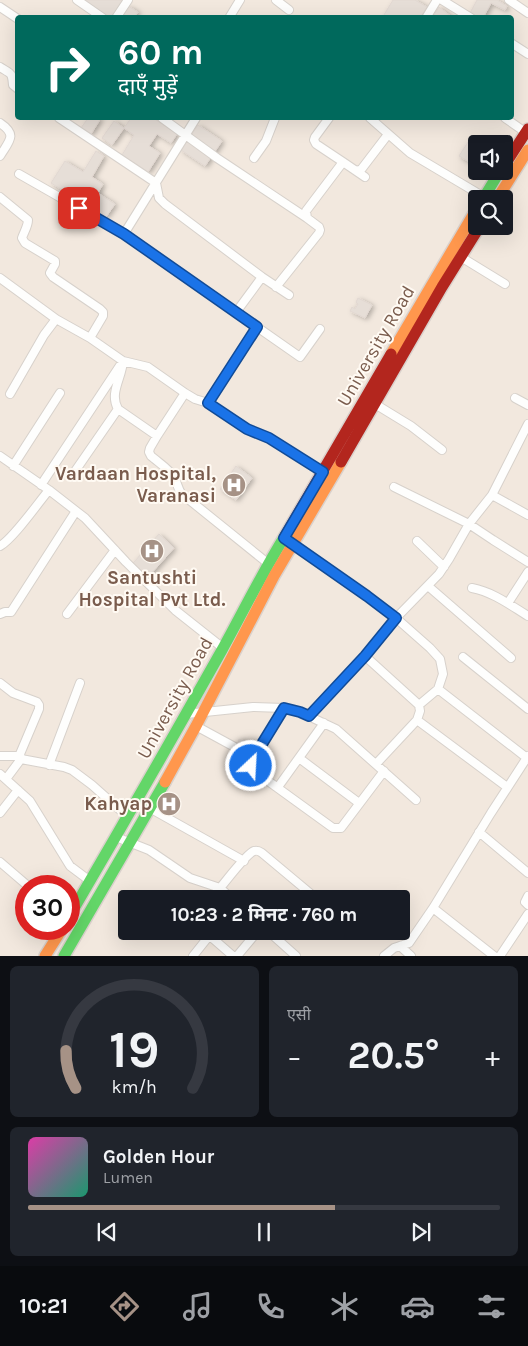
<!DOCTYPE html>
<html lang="hi">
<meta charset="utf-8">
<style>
:root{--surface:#171b24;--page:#20242c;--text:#f1f3f6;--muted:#9ea1a6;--line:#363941;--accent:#a69286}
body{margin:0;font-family:Karla,"Noto Sans Devanagari",sans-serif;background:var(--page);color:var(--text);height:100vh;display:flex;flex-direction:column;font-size:19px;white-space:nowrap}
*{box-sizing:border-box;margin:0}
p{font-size:16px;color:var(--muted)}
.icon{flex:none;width:28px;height:28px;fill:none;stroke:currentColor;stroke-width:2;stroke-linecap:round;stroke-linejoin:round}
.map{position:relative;height:956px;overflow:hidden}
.drawer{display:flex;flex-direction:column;gap:10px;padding:10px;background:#0d0f14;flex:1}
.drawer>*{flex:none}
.hud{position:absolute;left:15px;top:15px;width:499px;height:105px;border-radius:5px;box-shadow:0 5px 20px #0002;background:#00695c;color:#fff;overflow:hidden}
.buttons{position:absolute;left:468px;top:135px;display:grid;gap:10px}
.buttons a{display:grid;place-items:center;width:45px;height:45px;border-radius:5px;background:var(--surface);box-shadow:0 5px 20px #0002;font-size:25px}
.speed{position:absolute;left:15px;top:875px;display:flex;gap:10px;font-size:25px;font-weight:700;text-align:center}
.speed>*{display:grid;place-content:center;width:65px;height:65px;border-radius:50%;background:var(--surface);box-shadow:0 5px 20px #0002;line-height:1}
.speed .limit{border:8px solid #d22;background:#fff;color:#111}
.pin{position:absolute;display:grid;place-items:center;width:42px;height:42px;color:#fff;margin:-21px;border-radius:10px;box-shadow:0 2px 8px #0006}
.me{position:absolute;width:55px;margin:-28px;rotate:25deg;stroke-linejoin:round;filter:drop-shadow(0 0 4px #0008)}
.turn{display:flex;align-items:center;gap:18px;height:105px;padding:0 20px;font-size:22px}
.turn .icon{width:65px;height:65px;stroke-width:2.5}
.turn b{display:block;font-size:35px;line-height:42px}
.big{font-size:38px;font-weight:700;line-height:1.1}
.drawer .tile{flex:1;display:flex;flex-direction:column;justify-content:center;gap:8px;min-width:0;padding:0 18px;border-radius:8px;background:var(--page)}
.drawer .dial{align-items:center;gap:0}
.dial svg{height:130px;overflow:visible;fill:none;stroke:var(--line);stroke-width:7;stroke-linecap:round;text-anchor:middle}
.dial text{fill:var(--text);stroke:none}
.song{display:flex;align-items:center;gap:15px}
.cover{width:60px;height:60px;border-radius:8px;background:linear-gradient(135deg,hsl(320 70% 55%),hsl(160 70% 35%))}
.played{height:5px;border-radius:2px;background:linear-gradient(90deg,var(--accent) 65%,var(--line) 65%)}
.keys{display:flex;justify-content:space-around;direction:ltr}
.heat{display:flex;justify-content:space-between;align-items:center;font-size:28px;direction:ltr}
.drawer .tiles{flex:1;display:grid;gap:10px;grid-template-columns:1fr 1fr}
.tile:last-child{grid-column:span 2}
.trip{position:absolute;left:118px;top:890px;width:292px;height:50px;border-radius:5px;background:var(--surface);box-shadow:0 5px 20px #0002;font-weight:700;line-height:50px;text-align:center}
.dock{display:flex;height:80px;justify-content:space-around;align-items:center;background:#090b0e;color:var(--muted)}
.dock .icon{width:35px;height:35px}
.dock .selected{color:var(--accent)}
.dock b{font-size:22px;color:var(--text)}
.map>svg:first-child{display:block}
.residential{fill:#f2e8de;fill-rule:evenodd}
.building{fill:#e6ded7;stroke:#e2d8d2;filter:url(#shadow)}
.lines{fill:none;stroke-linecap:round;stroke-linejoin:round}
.street-casing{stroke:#d7d1cb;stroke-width:10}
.fast-casing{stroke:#dad1cc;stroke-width:14}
.slow-casing{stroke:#dad1cc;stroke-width:14}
.jam-casing{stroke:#dad1cc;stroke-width:14}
.street{stroke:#fefefd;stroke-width:8}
.fast{stroke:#63d668;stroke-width:11}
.slow{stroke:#ff974d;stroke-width:11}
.jam{stroke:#b3261e;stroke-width:11}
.route-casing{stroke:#114b97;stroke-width:12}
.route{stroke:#1a73e8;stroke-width:9}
.labels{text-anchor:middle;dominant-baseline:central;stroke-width:4;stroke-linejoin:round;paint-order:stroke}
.street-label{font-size:19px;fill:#7a5c4d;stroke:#fffaf3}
.poi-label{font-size:19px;font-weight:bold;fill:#7a5c4d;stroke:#fffaf3;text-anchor:end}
</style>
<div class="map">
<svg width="528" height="956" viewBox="0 0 528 956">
<defs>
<filter id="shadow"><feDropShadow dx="2.5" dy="1.5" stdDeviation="2.5" flood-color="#0004"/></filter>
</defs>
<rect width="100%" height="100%" fill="#f9f5f0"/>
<path class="residential" d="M0 0H528V956H0ZM18 18H511V118H18ZM476 144H504V171H476ZM476 199H504V226H476ZM26 886H69V929H26ZM126 899H401V931H126Z"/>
<path class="building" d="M82 0H120L122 1 112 18H109Z
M393 0H415L427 7 420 18H382Z
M477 0H497L507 6 505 10 491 3 483 18H477L470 13Z
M128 6 138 12 134 18H121Z
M439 7 453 18H432Z
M88 118H101L91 134 81 128Z
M131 118H153L177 134 171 143 157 134 149 146 160 153 148 172 122 155 134 135 124 128Z
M114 121 124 128 112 145 102 138Z
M198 125 222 141 205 166 181 150Z
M470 139 477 144H476V166L459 156Z
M96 151 104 156 92 177 103 184 98 193 115 204 106 217 51 183 65 161 83 172Z
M358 298 372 305 365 318 350 311 352 307 355 309 358 304 356 302Z
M236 466 252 478 236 500 220 489Z
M159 534 174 548 148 577 133 563Z
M239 739 253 744 247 750 237 746Z"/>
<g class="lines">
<g class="street-casing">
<path id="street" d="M77 0 103 18
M276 0 289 10
M442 0 471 18
M509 0 528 13
M0 7 18 19
M116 18 128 0
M229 18 240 0
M426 18 437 0
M511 43 528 54
M0 67C11 74 12 72 13 85L18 89
M59 118 156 183 159 198 165 204 262 277 289 295
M162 118 217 158 307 218
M370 118 410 153 484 197
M505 118 528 134
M0 123C18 135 9 141 0 156
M254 158 266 141 275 118
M343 162 365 177
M355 170 360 171 386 137
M19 174 124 234 300 357 320 329
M0 197 28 220C28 226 24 232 22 238L25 243 55 261V264L50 273 53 277 100 309 103 312V316L90 338
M124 234 196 118
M461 257 505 284
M0 278 56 319 90 338 123 361C122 378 109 393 118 409L157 436 150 448 149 452 151 456C159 463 171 470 175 479 178 485 178 490 182 494L270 565
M276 287 319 233 320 230 319 227 307 218 306 211 343 162 316 144 314 140 315 137 329 118
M237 311 262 277
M10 394 44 335 56 319
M515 398 528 405
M208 403 257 327
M375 404 411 426 442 450
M157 436 185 393
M0 456 49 490 85 518 126 562 175 610 223 648
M13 466 60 393
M71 477 118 409
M41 485 123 361 148 367 185 393 195 399 208 403 247 429 269 438 323 472
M394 487 469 524 493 540 528 562
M492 495 528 515
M417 541 444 567
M289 543 367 596 396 618 430 648 440 659 443 674 438 689 419 705
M0 546C13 539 38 503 49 490
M428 586 511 658
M472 588C493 592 510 605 528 616
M508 603 528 572
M0 614 5 612H11L76 511
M67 614 115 550
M365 656 419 705 420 711 417 720 376 764
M463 657 528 709
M0 683 13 693 37 702 39 705V709L20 754 21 759 64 767 72 770 92 785 128 817
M438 689 527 758
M284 708 251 761 253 770 333 828H341L384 771
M186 714 253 707 284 708 300 712 336 729 416 800
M309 716 365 656 396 618 439 574 449 559 469 524 492 495 528 424
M417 720 507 787
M196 726 253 757
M0 756H20
M299 758 359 803
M49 765 80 683
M0 774 30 801 70 866 90 881
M6 779 21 759
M278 787 324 723
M137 801 244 861
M0 813 18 790
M479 832 528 873
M116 837 149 850 190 878 220 888C227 880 246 854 254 851 258 850 259 851 262 853L317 899
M0 862 28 886
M220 888 232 899
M528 896 525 902 528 905
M433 908 494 956
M268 931 296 956
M210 936 233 956
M400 946 411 956
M193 956 213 931
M237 956 258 931
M384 956 394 948 409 943 433 908 491 813 528 756
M500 956 528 914"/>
</g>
<g class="fast-casing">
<path id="fast" d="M483 199 500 171
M69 917C121 828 172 739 222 650 243 612 262 573 285 536
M64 956 165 782"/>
</g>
<g class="slow-casing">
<path id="slow" d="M497 199 528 150
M391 354 476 210
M165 782 196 726 274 576 341 462
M45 956 62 929"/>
</g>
<g class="jam-casing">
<path id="jam" d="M504 166 528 129
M341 462 442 287 480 226
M285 536 391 354"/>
</g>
<use href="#street" class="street"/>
<use href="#fast" class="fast"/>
<use href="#slow" class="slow"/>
<use href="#jam" class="jam"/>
</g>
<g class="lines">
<g class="route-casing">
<path id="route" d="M79 208 124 234 257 327 208 403 247 429 269 438 323 472 284 538 367 596 396 618 365 656 309 716 300 712 284 708 251 762V766"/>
</g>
<use href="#route" class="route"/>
</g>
<defs>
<g id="hospital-disc" transform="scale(1.25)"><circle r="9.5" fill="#a69286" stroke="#fffaf3"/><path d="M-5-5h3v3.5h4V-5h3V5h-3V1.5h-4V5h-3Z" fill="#fff"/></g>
</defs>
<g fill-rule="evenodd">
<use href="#hospital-disc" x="234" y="485"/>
<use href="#hospital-disc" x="152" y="551"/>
<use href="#hospital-disc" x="169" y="804"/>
</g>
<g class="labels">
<g class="street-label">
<text transform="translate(376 346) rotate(-60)">University Road</text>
<text transform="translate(175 698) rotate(-61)">University Road</text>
</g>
<g class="poi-label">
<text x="216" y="474">Vardaan Hospital,<tspan x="216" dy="22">Varanasi</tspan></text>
<text x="152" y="578" text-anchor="middle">Santushti<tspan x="152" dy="22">Hospital Pvt Ltd.</tspan></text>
<text x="152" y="804">Kahyap</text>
</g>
</g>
</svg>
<div class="buttons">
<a><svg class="icon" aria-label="sound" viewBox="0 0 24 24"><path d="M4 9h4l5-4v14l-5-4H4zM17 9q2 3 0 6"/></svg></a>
<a><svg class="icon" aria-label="search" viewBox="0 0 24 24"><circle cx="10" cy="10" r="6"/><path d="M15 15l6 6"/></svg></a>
</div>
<div class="speed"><div class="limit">30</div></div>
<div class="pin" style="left:79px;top:208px;background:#d93025"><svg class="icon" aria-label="arrive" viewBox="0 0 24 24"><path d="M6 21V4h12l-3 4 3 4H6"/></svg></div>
<svg class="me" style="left:251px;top:766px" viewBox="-20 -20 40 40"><circle r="17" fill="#1a73e8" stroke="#fff" stroke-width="3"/><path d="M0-11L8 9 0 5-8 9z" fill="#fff"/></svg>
<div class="trip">10:23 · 2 मिनट · 760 m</div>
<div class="hud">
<div class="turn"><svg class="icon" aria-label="right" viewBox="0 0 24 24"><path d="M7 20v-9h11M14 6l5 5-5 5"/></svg><div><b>60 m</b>दाएँ मुड़ें</div></div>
</div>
</div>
<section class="drawer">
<div class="tiles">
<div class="tile dial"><svg viewBox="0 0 100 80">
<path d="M14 69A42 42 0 1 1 86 69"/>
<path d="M14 69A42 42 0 0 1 8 46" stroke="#a69286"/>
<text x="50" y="56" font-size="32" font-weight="700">19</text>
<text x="50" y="72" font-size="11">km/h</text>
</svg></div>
<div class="tile"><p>एसी</p>
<div class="heat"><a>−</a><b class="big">20.5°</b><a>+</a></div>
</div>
<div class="tile">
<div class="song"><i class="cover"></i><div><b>Golden Hour</b><p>Lumen</p></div></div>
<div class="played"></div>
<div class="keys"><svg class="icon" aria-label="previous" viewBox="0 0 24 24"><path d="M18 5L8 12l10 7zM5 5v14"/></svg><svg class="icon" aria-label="pause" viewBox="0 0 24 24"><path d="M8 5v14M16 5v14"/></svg><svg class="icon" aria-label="next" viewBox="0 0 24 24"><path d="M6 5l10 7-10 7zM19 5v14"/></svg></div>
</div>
</div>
</section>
<nav class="dock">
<b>10:21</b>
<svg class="icon selected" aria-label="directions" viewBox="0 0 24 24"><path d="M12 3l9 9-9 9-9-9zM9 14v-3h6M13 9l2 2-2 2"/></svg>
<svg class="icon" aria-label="music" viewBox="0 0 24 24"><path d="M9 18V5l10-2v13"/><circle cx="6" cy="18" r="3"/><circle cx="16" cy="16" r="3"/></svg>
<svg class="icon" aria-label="phone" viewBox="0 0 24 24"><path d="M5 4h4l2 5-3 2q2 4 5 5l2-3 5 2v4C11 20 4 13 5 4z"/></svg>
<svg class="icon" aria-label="climate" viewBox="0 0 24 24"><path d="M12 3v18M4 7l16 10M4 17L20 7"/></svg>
<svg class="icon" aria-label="car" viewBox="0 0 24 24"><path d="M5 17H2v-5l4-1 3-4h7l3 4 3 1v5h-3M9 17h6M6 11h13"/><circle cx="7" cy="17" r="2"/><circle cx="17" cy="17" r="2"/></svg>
<svg class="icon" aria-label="filters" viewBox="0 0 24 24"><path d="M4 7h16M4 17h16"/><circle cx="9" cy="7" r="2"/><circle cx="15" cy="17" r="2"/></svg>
</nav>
